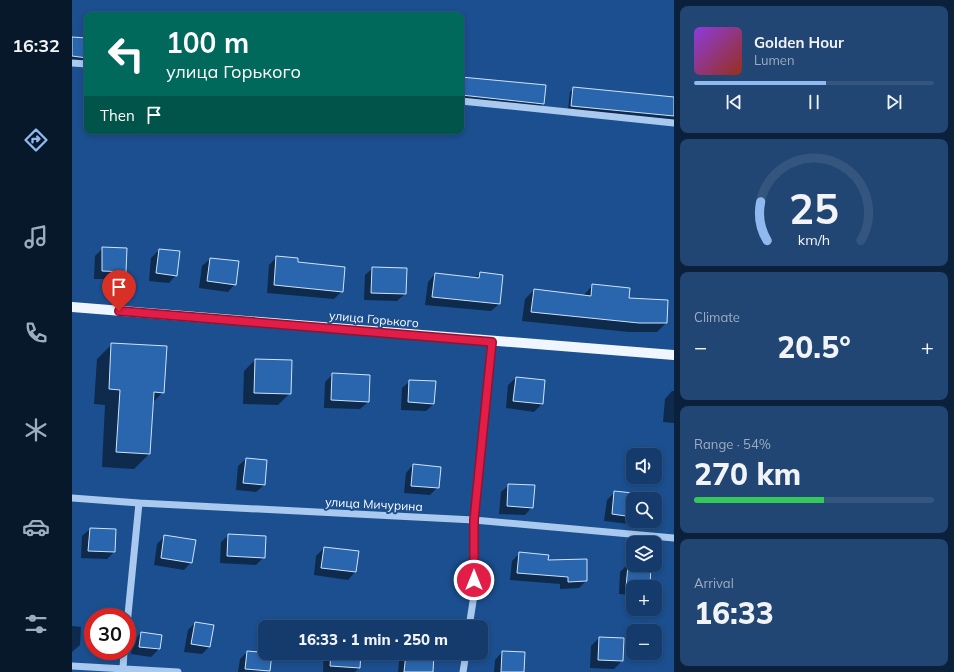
<!DOCTYPE html>
<meta charset="utf-8">
<style>
:root{--surface:#143b6b;--page:#214673;--text:#f1f3f6;--muted:#9dadc1;--line:#33557e;--accent:#90b9f0}
body{margin:0;font-family:Mulish,sans-serif;background:var(--page);color:var(--text);height:100vh;display:flex;flex-direction:column;font-size:15px;white-space:nowrap}
*{box-sizing:border-box;margin:0}
p{font-size:13px;color:var(--muted)}
.icon{flex:none;width:22px;height:22px;fill:none;stroke:currentColor;stroke-width:2;stroke-linecap:round;stroke-linejoin:round}
.map{position:relative;flex:1;overflow:hidden}
.sheet{display:flex;flex-direction:column;gap:6px;padding:6px;background:#0b203b;width:280px}
.sheet>*{flex:none}
.guide{position:absolute;left:12px;top:12px;width:380px;height:122px;border-radius:8px;box-shadow:0 2px 6px #0003,0 0 0 1px var(--line);background:#00695c;color:#fff;overflow:hidden}
.controls{position:absolute;left:554px;top:448px;display:grid;gap:8px}
.controls a{display:grid;place-items:center;width:36px;height:36px;border-radius:8px;background:var(--surface);box-shadow:0 2px 6px #0003,0 0 0 1px var(--line);font-size:20px}
.speed{position:absolute;left:12px;top:608px;display:flex;gap:8px;font-size:20px;font-weight:700;text-align:center}
.speed>*{display:grid;place-content:center;width:52px;height:52px;border-radius:50%;background:var(--surface);box-shadow:0 2px 6px #0003,0 0 0 1px var(--line);line-height:1}
.speed .limit{border:6px solid #d22;background:#fff;color:#111}
.pin{position:absolute;display:grid;place-items:center;width:34px;height:34px;color:#fff;margin:-41px -17px;border-radius:50% 50% 50% 0;rotate:-45deg;box-shadow:0 0 4px #0007}
.pin .icon{rotate:45deg}
.me{position:absolute;width:44px;margin:-22px;rotate:0deg;stroke-linejoin:round;filter:drop-shadow(0 0 3px #0008)}
.turn{display:flex;align-items:center;gap:14px;height:84px;padding:0 16px;font-size:18px}
.turn .icon{width:52px;height:52px;stroke-width:2.5}
.turn b{display:block;font-size:28px;line-height:34px}
.then{display:flex;align-items:center;height:38px;padding:0 16px;background:#0003;gap:8px;font-size:15px}
.big{font-size:30px;font-weight:800;line-height:1.1}
.sheet .widget{flex:1;display:flex;flex-direction:column;justify-content:center;gap:6px;min-width:0;padding:0 14px;border-radius:8px;background:var(--page)}
.sheet .dial{align-items:center;gap:0}
.dial svg{height:104px;overflow:visible;fill:none;stroke:var(--line);stroke-width:7;stroke-linecap:round;text-anchor:middle}
.dial text{fill:var(--text);stroke:none}
.song{display:flex;align-items:center;gap:12px}
.cover{width:48px;height:48px;border-radius:6px;background:linear-gradient(135deg,hsl(270 70% 55%),hsl(10 70% 35%))}
.played{height:4px;border-radius:2px;background:linear-gradient(90deg,var(--accent) 55%,var(--line) 55%)}
.keys{display:flex;justify-content:space-around;direction:ltr}
.heat{display:flex;justify-content:space-between;align-items:center;font-size:22px;direction:ltr}
.charge{height:6px;border-radius:3px;background:linear-gradient(90deg,#34c759 54%,var(--line) 0)}
.trip{position:absolute;left:186px;top:620px;width:230px;height:40px;border-radius:8px;background:var(--surface);box-shadow:0 2px 6px #0003,0 0 0 1px var(--line);font-weight:800;line-height:40px;text-align:center}
main{display:flex;flex:1;min-height:0}
.menu{display:flex;flex-direction:column;width:72px;justify-content:space-around;align-items:center;background:#08182b;color:var(--muted)}
.menu .icon{width:28px;height:28px}
.menu .active{color:var(--accent)}
.menu b{font-size:18px;color:var(--text)}
.map>svg:first-child{display:block}
.shadow{fill:#0007}
.building{fill:#2a66ad;stroke:#cfe3fa}
.lines{fill:none;stroke-linecap:round;stroke-linejoin:round}
.minor{stroke:#a9c9ee;stroke-width:7}
.major{stroke:#f0f6ff;stroke-width:10}
.route-casing{stroke:#92132f;stroke-width:10}
.route{stroke:#e11d48;stroke-width:7}
.labels{text-anchor:middle;dominant-baseline:central;stroke-width:4;stroke-linejoin:round;paint-order:stroke}
.street-label{font-size:12px;fill:#fff;stroke:#1b4f8f}
</style>
<main>
<nav class="menu">
<b>16:32</b>
<svg class="icon active" aria-label="directions" viewBox="0 0 24 24"><path d="M12 3l9 9-9 9-9-9zM9 14v-3h6M13 9l2 2-2 2"/></svg>
<svg class="icon" aria-label="music" viewBox="0 0 24 24"><path d="M9 18V5l10-2v13"/><circle cx="6" cy="18" r="3"/><circle cx="16" cy="16" r="3"/></svg>
<svg class="icon" aria-label="phone" viewBox="0 0 24 24"><path d="M5 4h4l2 5-3 2q2 4 5 5l2-3 5 2v4C11 20 4 13 5 4z"/></svg>
<svg class="icon" aria-label="climate" viewBox="0 0 24 24"><path d="M12 3v18M4 7l16 10M4 17L20 7"/></svg>
<svg class="icon" aria-label="car" viewBox="0 0 24 24"><path d="M5 17H2v-5l4-1 3-4h7l3 4 3 1v5h-3M9 17h6M6 11h13"/><circle cx="7" cy="17" r="2"/><circle cx="17" cy="17" r="2"/></svg>
<svg class="icon" aria-label="filters" viewBox="0 0 24 24"><path d="M4 7h16M4 17h16"/><circle cx="9" cy="7" r="2"/><circle cx="15" cy="17" r="2"/></svg>
</nav>
<div class="map">
<svg width="602" height="672" viewBox="0 0 602 672">
<rect width="100%" height="100%" fill="#1b4f8f"/>
<path class="shadow" d="M0 38 15 39V61L0 60Z
M389 78 471 104 467 107 389 99Z
M502 88 602 98V120L496 109 498 92Z
M31 248 53 272 46 279H22L23 256Z
M87 250 104 275 97 283 77 281 79 258Z
M205 257 225 263 270 291 262 299 195 293 197 265Z
M138 259 163 284 156 292 127 288 130 266Z
M301 268 333 294 325 301 292 300 293 275Z
M408 273 427 304 419 311 353 305 356 282 363 274 403 278Z
M521 285 556 299 594 323 585 332H557L450 321 453 299 462 290 511 296Z
M40 344 91 392 80 403 77 454 62 469 30 467 33 405 22 404 25 359Z
M183 360 218 393 206 405 171 404 172 371Z
M261 374 296 402 288 409 252 408 253 382Z
M444 378 470 404 462 412 434 408 436 385Z
M338 381 362 404 354 411 329 410 330 388Z
M600 391H602V423L591 422 593 399Z
M174 459 192 485 184 492 164 490 166 466Z
M341 465 366 487 358 495 332 493 334 473Z
M437 485 460 507 453 515 427 514 429 492Z
M543 492 567 495V499H561V520L557 524 532 521 535 500Z
M18 529 42 552 35 559 9 558 10 536Z
M157 535 192 557 184 565 148 563 149 542Z
M93 536 119 562 112 570 82 565 85 544Z
M252 548 286 552 283 572 276 580 242 575 244 556Z
M448 553 475 561 514 581 507 588 488 589V584L438 580 440 561Z
M556 564H561L577 587H561V595L547 594 548 572Z
M123 623 137 647 130 654 112 652 116 630Z
M0 626 9 627 8 645 0 652Z
M69 633 87 649 79 657 59 654 61 641Z
M527 638 550 661 542 669 518 668 519 646Z
M175 652 199 654 198 671 166 672 168 659Z
M430 652 451 672H422L423 660Z
M252 653H288L287 668 283 672H251Z
M328 653H361L360 672H326Z"/>
<path class="building" d="M0 37 15 38V58L0 56Z
M389 77 474 85 472 104 389 95Z
M501 87 602 97V116L499 106Z
M30 247 55 248 54 272 30 271Z
M87 249 108 251 105 276 84 273Z
M204 256 226 258V262L273 267 271 292 202 285Z
M138 258 167 261 164 285 135 281Z
M300 267 335 268 334 294 299 293Z
M408 272 431 275 428 304 360 297 363 273 407 278Z
M520 284 558 288 557 298 596 300 595 323H567L459 312 462 289 519 296Z
M39 343 95 346 92 393 82 392 78 454 44 452 48 390 37 389Z
M183 359 220 360 219 394 182 393Z
M260 373 298 375 297 402 259 400Z
M444 377 473 380 471 404 441 401Z
M337 380 364 381 362 404 336 402Z
M174 458 195 460 193 485 171 483Z
M341 464 369 467 367 488 339 486Z
M436 484 463 485 461 508 435 506Z
M542 491 561 493V517L540 514Z
M18 528 44 529 43 552 16 551Z
M156 534 194 536 193 558 155 556Z
M92 535 124 540 120 563 89 558Z
M252 547 287 551 284 572 249 568Z
M447 552 477 555 476 560 515 559V581L496 582V577L445 573Z
M556 565H579L578 587H554Z
M123 622 142 625 138 647 119 644Z
M69 632 90 635 88 649 67 647Z
M527 637 552 638 551 661 526 660Z
M175 651 200 653 198 671 173 669Z
M430 651 453 652 452 672H429Z
M259 653H289L288 668 258 666Z
M334 653H362L361 672H332Z"/>
<g class="lines">
<path class="minor" d="M0 63 15 64
M389 101 602 123
M0 498 67 503 402 520 602 538
M55 625 67 503
M397 627 402 595V520L420 342
M0 666 106 672
M51 669 52 651
M391 672 394 653"/>
<path class="major" d="M0 307 602 355"/>
</g>
<g class="lines">
<g class="route-casing">
<path id="route" d="M47 311 420 342 402 520V580"/>
</g>
<use href="#route" class="route"/>
</g>
<g class="labels">
<g class="street-label">
<text transform="translate(302 319) rotate(5)">улица Горького</text>
<text transform="translate(302 504) rotate(3)">улица Мичурина</text>
</g>
</g>
</svg>
<div class="controls">
<a><svg class="icon" aria-label="sound" viewBox="0 0 24 24"><path d="M4 9h4l5-4v14l-5-4H4zM17 9q2 3 0 6"/></svg></a>
<a><svg class="icon" aria-label="search" viewBox="0 0 24 24"><circle cx="10" cy="10" r="6"/><path d="M15 15l6 6"/></svg></a>
<a><svg class="icon" aria-label="layers" viewBox="0 0 24 24"><path d="M12 4l9 5-9 5-9-5zM3 14l9 5 9-5"/></svg></a>
<a>+</a>
<a>−</a>
</div>
<div class="speed"><div class="limit">30</div></div>
<div class="pin" style="left:47px;top:311px;background:#d93025"><svg class="icon" aria-label="arrive" viewBox="0 0 24 24"><path d="M6 21V4h12l-3 4 3 4H6"/></svg></div>
<svg class="me" style="left:402px;top:580px" viewBox="-20 -20 40 40"><circle r="17" fill="#e11d48" stroke="#fff" stroke-width="3"/><path d="M0-11L8 9 0 5-8 9z" fill="#fff"/></svg>
<div class="trip">16:33 · 1 min · 250 m</div>
<div class="guide">
<div class="turn"><svg class="icon" aria-label="left" viewBox="0 0 24 24"><path d="M17 20v-9H6M10 6l-5 5 5 5"/></svg><div><b>100 m</b>улица Горького</div></div>
<div class="then">Then<svg class="icon" aria-label="arrive" viewBox="0 0 24 24"><path d="M6 21V4h12l-3 4 3 4H6"/></svg></div>
</div>
</div>
<section class="sheet">
<div class="widget">
<div class="song"><i class="cover"></i><div><b>Golden Hour</b><p>Lumen</p></div></div>
<div class="played"></div>
<div class="keys"><svg class="icon" aria-label="previous" viewBox="0 0 24 24"><path d="M18 5L8 12l10 7zM5 5v14"/></svg><svg class="icon" aria-label="pause" viewBox="0 0 24 24"><path d="M8 5v14M16 5v14"/></svg><svg class="icon" aria-label="next" viewBox="0 0 24 24"><path d="M6 5l10 7-10 7zM19 5v14"/></svg></div>
</div>
<div class="widget dial"><svg viewBox="0 0 100 80">
<path d="M14 69A42 42 0 1 1 86 69"/>
<path d="M14 69A42 42 0 0 1 9 39" stroke="#90b9f0"/>
<text x="50" y="56" font-size="32" font-weight="700">25</text>
<text x="50" y="72" font-size="11">km/h</text>
</svg></div>
<div class="widget"><p>Climate</p>
<div class="heat"><a>−</a><b class="big">20.5°</b><a>+</a></div>
</div>
<div class="widget"><p>Range · 54%</p><b class="big">270 km</b><div class="charge"></div></div>
<div class="widget"><p>Arrival</p><b class="big">16:33</b></div>
</section>
</main>
